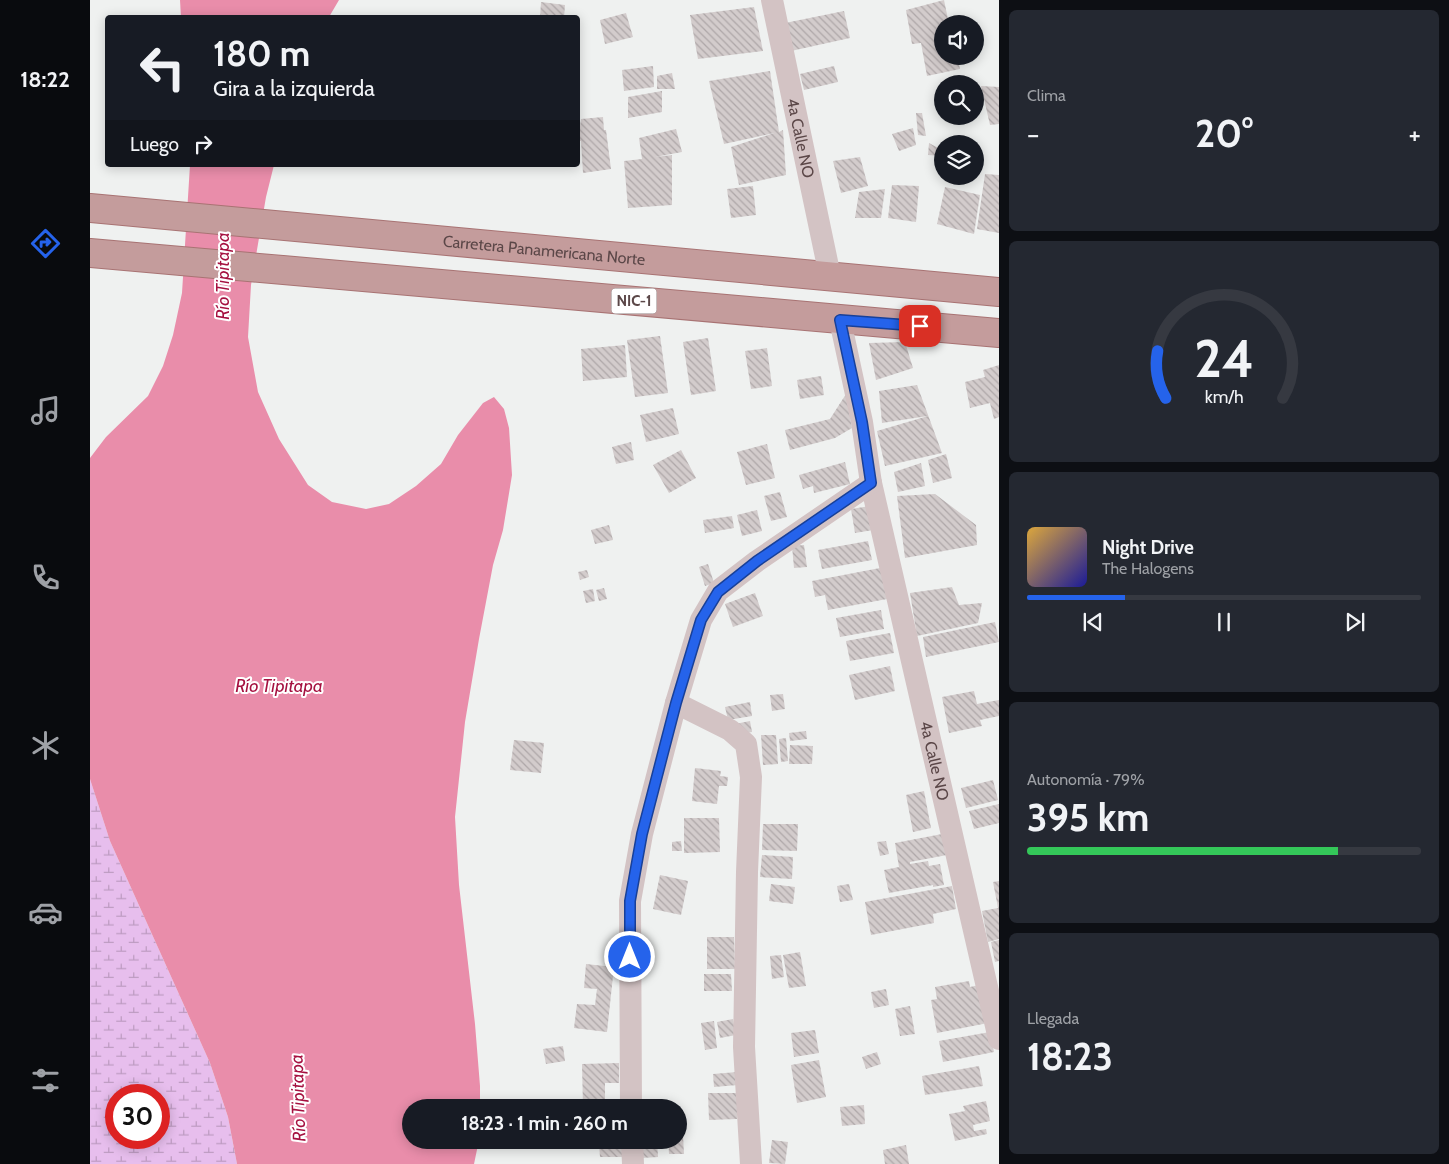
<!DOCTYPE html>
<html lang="es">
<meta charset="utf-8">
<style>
:root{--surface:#171b24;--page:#242831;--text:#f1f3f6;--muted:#9ea1a6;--line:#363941;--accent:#2563eb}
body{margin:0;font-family:Cabin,sans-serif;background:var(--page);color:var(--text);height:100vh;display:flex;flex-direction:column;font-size:19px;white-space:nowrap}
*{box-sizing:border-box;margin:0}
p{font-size:16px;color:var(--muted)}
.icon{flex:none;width:28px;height:28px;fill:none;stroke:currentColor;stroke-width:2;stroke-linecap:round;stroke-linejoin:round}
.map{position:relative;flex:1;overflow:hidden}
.details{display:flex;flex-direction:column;gap:10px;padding:10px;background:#0d0f14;width:450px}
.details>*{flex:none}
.banner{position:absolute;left:15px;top:15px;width:475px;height:152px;border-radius:5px;box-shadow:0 2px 12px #0003;background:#171b24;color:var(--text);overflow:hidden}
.controls{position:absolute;left:844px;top:15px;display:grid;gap:10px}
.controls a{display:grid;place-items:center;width:50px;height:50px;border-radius:50%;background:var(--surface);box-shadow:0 2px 12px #0003;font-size:25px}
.speed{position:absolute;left:15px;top:1084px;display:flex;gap:10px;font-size:25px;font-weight:700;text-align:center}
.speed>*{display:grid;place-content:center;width:65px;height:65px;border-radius:50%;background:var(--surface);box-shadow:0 2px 12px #0003;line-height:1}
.speed .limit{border:8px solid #d22;background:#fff;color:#111}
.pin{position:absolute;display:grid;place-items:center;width:42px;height:42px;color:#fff;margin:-21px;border-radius:10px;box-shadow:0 2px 8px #0006}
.me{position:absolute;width:55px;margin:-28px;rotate:0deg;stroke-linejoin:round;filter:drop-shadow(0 0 4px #0008)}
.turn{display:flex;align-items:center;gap:18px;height:105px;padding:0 25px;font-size:22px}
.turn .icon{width:65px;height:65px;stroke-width:2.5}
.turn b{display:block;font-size:35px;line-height:42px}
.then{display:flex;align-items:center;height:48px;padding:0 25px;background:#0003;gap:10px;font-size:19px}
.big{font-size:38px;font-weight:700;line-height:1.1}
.details .widget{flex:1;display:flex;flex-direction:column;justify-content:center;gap:8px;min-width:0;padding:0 18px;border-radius:8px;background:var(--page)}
.details .dial{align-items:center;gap:0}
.dial svg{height:130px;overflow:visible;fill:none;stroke:var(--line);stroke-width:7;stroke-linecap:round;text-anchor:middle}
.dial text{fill:var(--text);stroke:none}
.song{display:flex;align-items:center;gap:15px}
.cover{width:60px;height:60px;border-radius:8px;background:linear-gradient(135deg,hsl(40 70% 55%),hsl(240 70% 35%))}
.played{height:5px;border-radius:2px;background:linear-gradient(90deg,var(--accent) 25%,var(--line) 25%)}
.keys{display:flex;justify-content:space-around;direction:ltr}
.heat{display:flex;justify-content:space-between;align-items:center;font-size:28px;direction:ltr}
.charge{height:8px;border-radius:4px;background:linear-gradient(90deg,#34c759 79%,var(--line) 0)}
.trip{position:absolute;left:312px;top:1099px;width:285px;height:50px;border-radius:25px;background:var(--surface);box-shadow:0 2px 12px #0003;font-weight:700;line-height:50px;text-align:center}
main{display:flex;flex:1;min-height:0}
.menu{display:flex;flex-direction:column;width:90px;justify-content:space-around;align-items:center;background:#090b0e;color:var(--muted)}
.menu .icon{width:35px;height:35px}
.menu .current{color:var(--accent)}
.menu b{font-size:22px;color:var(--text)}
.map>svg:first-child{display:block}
.wetland{fill:url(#wetland-marsh);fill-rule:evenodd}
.water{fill:#e98daa}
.building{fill:url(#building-back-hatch)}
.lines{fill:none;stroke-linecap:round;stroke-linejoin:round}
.trunk-casing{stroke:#a87373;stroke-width:30}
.minor{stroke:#d3c3c4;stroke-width:22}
.trunk{stroke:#c49c9c;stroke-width:28}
.route-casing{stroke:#184099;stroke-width:12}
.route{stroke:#2563eb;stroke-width:9}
.labels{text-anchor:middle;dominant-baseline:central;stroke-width:4;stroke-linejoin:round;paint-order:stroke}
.shield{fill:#fff;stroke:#8c7e7f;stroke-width:1}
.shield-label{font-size:15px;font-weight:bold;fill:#5b4748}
.street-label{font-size:16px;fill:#5b4748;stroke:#fff}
.water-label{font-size:18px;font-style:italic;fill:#a51140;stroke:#fff}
</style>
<main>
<nav class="menu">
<b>18:22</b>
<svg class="icon current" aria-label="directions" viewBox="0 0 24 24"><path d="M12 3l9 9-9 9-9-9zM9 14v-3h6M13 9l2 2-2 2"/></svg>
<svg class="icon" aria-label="music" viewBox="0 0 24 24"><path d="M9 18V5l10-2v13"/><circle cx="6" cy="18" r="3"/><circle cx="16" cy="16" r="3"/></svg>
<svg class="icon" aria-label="phone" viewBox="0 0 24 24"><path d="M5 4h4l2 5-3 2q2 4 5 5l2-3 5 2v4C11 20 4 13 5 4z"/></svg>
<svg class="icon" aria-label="climate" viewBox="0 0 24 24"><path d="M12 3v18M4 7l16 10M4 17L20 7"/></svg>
<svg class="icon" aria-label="car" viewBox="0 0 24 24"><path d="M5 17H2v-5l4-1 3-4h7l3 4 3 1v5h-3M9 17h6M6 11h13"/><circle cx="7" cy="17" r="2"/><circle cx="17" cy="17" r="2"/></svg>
<svg class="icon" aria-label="filters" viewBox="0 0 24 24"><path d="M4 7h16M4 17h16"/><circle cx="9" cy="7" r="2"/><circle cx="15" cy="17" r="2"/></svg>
</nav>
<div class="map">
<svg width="909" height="1164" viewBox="0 0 909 1164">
<defs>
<pattern id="wetland-marsh" width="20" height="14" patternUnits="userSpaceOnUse" patternTransform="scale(1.25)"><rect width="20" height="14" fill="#e7beed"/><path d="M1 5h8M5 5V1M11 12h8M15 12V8" fill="none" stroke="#be9cc2"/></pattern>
<pattern id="building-back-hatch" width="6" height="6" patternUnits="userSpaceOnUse" patternTransform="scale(1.25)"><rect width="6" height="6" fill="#d3cccc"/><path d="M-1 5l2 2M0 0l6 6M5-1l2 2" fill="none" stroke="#aea7a8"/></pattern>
</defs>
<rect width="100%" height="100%" fill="#eff1f0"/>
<path class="wetland" d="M0 779 20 841 120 1063 138 1117 147 1164H0ZM26 1095H69V1138H26Z"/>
<path class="water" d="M90 0H249L239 17 91 18Z
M100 165H184L176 197 161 285 158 337 168 392 189 439 218 485 242 502 276 509 299 504 326 486 351 464 368 435 393 403 404 397 414 409 419 428 422 475 413 530 403 565 389 639 375 722 365 817 369 885 385 1024 390 1086V1107L321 1108V1140H389L384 1164H147L138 1117 120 1063 20 841 0 779V458L16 437 58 396 73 366 83 335 92 293Z"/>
<path class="building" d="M854 0 859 24H852V56H867L870 69 837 76 831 43 822 44 816 10Z
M451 2 475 5 474 18H450Z
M664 7 673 51 608 59 600 15Z
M754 11 760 38 701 51 695 23Z
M536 13 543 37 515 44 510 20Z
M563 66 564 87 534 91 532 70Z
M744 66 748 82 714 90 710 74Z
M680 71 689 132 693 130 696 175 649 185 641 147 684 133 634 144 619 81Z
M582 73 585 89H567V76Z
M891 86 909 87V124L900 125Z
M572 91V112L538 118V97Z
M826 113H832L836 136 828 135Z
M513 117 514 130H516L521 169 493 173 491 141H488L491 119Z
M823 128 826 145 809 151 802 134Z
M586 129 592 152 565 157 582 155V205L538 208 534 161 552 159 549 138Z
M839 143 850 149 852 156 838 155Z
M770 157 778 186 751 193 743 161Z
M895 174 909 175V233L887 229Z
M802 185 829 186 826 222 798 218Z
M663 186 666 215 641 218 637 189Z
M855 187 890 195 884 234 847 224Z
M795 189 791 218H765L769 192Z
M570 336 578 393 545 397 537 340Z
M618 338 626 391 601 395 593 342Z
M815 342 823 368 786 380 779 343Z
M535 345 537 377 493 381 491 349Z
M677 348 682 386 661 389 655 351Z
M909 365V417L904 419 900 403 880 408 875 382 895 377 893 370Z
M731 376 734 395 710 399 707 380Z
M827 385 852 453 795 466 787 431 838 416 792 423 789 391Z
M756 394 762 428 745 438 700 450 695 430 740 419Z
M583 408 589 434 556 442 550 415Z
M541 442 544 460 526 464 522 447Z
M677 444 685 478 656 485 647 452Z
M591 450 606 478 579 493 563 465Z
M856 454 862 478 843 483 838 460Z
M755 462 760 484 724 493 723 486 713 489 709 475Z
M831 463 835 486 808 492 804 472Z
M690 492 697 517 681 521 674 496Z
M845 494 886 525 887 545 815 558 807 496Z
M780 506 789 529 765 533 761 509Z
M667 510 672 531 652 536 647 515Z
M642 516 644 528 615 533 613 520Z
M519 525 523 540 505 544 501 530Z
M778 541 782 560 732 569 728 550Z
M714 545 717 567 704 568 702 546Z
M618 564 624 583 615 586 609 567Z
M790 568 797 599 738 610 735 595 725 597 722 581Z
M497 570 499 577 490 580 488 572Z
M862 587 869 605 892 603 888 623 827 636 820 593Z
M514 588 517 599 509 601 506 590Z
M503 589 505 601 496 603 493 591Z
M665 593 673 616 643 627 635 604Z
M791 610 794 629 750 637 746 618Z
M905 622 909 642 836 657 833 637Z
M800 633 804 653 760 661 756 641Z
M800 666 805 691 765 700 759 675Z
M884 691 887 704 909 700V716L890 720 892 726 859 733 852 697Z
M693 694 695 709 682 711 680 695Z
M660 702 662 716 638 720 635 707Z
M660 721 662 732 647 735 645 724Z
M716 731 717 739 700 741 699 733Z
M671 735H686L688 764 673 765Z
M696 738 698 761 691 762 689 739Z
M424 740 454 743 451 773 420 770Z
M700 745 723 746 722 764H699Z
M605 768 631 771 630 776 638 777 637 786H629L627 804 602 801Z
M903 780 908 800 876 808 871 788Z
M834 791 841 828 823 832 816 795Z
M909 804V823L884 829 879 811Z
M594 818H629L630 852 594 853Z
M673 824H708L707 851 672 850Z
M852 834 857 855 820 862V864L838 861 839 866 850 864 854 885 843 887V885L799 893 794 870 809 867 805 843Z
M591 841 592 851H582V842Z
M796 841 799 854 790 856 787 842Z
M672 855 703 857 702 879 670 877Z
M570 875 598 881 591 915 563 909Z
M909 881V939L898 942 892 911 908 908 903 882Z
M681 884 705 887 703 904 679 901Z
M759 884 763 900 750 902 747 886Z
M862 886 866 909 843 914 844 923 781 935 775 902Z
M617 937H644L645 969H617Z
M909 940V961L905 962 901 942Z
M710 952 716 986 699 988 693 955Z
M691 955 694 977 682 979 680 956Z
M496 964 524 967 517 1032 484 1028 487 1004 505 1005 507 989 494 988Z
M614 974H641L642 991H614Z
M879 981 880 987 889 985 898 1023 847 1033 841 1000 847 999 845 987Z
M796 989 799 1005 784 1008 781 992Z
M820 1006 825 1034 810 1036 805 1009Z
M643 1019 646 1035 630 1038 627 1022Z
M624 1021 627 1048 615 1050 611 1023Z
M725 1030 729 1053 704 1057 701 1033Z
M900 1032 904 1052 853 1062 849 1041Z
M473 1046 475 1061 456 1064 453 1049Z
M787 1052 791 1064 776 1069 772 1057Z
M729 1060 736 1097 707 1103 701 1065Z
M529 1063V1083H515V1108H493L492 1064Z
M889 1066 893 1086 835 1095 832 1076Z
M647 1072 648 1085 624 1087 623 1074Z
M618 1093H647V1119L619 1120Z
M896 1101 900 1121 883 1125 884 1131 896 1129 897 1134 865 1141 859 1114 875 1111 873 1106Z
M774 1105 775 1124 752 1126 750 1107Z
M593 1135 594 1154H579L578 1140H589V1136Z
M549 1140H567L568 1157 551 1158Z
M682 1140 698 1142 695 1164 679 1163Z
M534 1143V1157H510L509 1144Z
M816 1145 819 1164H795L793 1150Z"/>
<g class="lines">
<g class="trunk-casing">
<g id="trunk">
<path id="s3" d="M0 208 909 292"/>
<path d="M0 253 909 333"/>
</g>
</g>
<g class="minor">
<path id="s1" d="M682 0 740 276"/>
<path id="s2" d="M750 320 772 422 781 483 909 1039"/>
<path d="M586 703 640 730 656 744 661 777 657 872 654 1047 661 1164"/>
<path d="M541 1108 540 901 552 834 586 703 611 620 628 591 667 561 781 483"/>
<path d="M542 1140 543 1164"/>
</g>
<use href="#trunk" class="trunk"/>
</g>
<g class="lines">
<g class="route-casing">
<path id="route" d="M540 957V901L552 834 586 703 611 620 628 592 667 561 781 483 772 422 750 320 830 326"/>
</g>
<use href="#route" class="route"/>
</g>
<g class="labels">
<rect class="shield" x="521.5" y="288.5" width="45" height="25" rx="4"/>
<g class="shield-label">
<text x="544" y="301">NIC-1</text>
</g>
<g class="street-label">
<text stroke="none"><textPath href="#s1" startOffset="141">4a Calle NO</textPath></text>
<text stroke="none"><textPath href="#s3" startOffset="456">Carretera Panamericana Norte</textPath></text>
<text stroke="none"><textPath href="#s2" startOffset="451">4a Calle NO</textPath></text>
</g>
<g class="water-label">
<text transform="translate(133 276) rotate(-90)">Río Tipitapa</text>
<text x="189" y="686">Río Tipitapa</text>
<text transform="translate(208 1098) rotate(-92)">Río Tipitapa</text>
</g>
</g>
</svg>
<div class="controls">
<a><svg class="icon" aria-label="sound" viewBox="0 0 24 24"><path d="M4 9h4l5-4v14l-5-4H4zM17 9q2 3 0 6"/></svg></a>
<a><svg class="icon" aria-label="search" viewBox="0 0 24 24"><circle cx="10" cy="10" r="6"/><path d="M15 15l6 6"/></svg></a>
<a><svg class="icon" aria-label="layers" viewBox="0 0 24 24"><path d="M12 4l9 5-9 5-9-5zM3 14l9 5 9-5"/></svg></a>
</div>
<div class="speed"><div class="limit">30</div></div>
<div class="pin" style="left:830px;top:326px;background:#d93025"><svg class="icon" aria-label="arrive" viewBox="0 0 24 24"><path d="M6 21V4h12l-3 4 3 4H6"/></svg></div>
<svg class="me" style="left:540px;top:957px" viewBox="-20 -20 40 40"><circle r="17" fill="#2563eb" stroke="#fff" stroke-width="3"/><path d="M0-11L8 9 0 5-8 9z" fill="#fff"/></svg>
<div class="trip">18:23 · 1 min · 260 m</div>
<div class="banner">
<div class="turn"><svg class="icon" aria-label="left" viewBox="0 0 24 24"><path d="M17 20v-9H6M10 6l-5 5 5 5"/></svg><div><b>180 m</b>Gira a la izquierda</div></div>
<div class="then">Luego<svg class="icon" aria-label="right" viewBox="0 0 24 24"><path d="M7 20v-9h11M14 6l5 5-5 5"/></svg></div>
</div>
</div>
<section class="details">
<div class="widget"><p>Clima</p>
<div class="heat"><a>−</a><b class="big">20°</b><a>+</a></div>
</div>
<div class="widget dial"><svg viewBox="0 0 100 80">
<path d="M14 69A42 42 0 1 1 86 69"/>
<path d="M14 69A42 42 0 0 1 9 40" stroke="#2563eb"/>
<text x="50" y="56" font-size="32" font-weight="700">24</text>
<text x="50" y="72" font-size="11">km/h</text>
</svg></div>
<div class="widget">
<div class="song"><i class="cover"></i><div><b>Night Drive</b><p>The Halogens</p></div></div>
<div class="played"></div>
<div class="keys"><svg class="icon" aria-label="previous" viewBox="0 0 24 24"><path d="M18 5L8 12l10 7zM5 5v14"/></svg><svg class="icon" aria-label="pause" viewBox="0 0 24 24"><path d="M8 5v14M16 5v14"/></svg><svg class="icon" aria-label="next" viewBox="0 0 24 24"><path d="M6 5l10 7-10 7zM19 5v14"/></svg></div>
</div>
<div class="widget"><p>Autonomía · 79%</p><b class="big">395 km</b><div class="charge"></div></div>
<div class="widget"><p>Llegada</p><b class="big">18:23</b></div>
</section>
</main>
